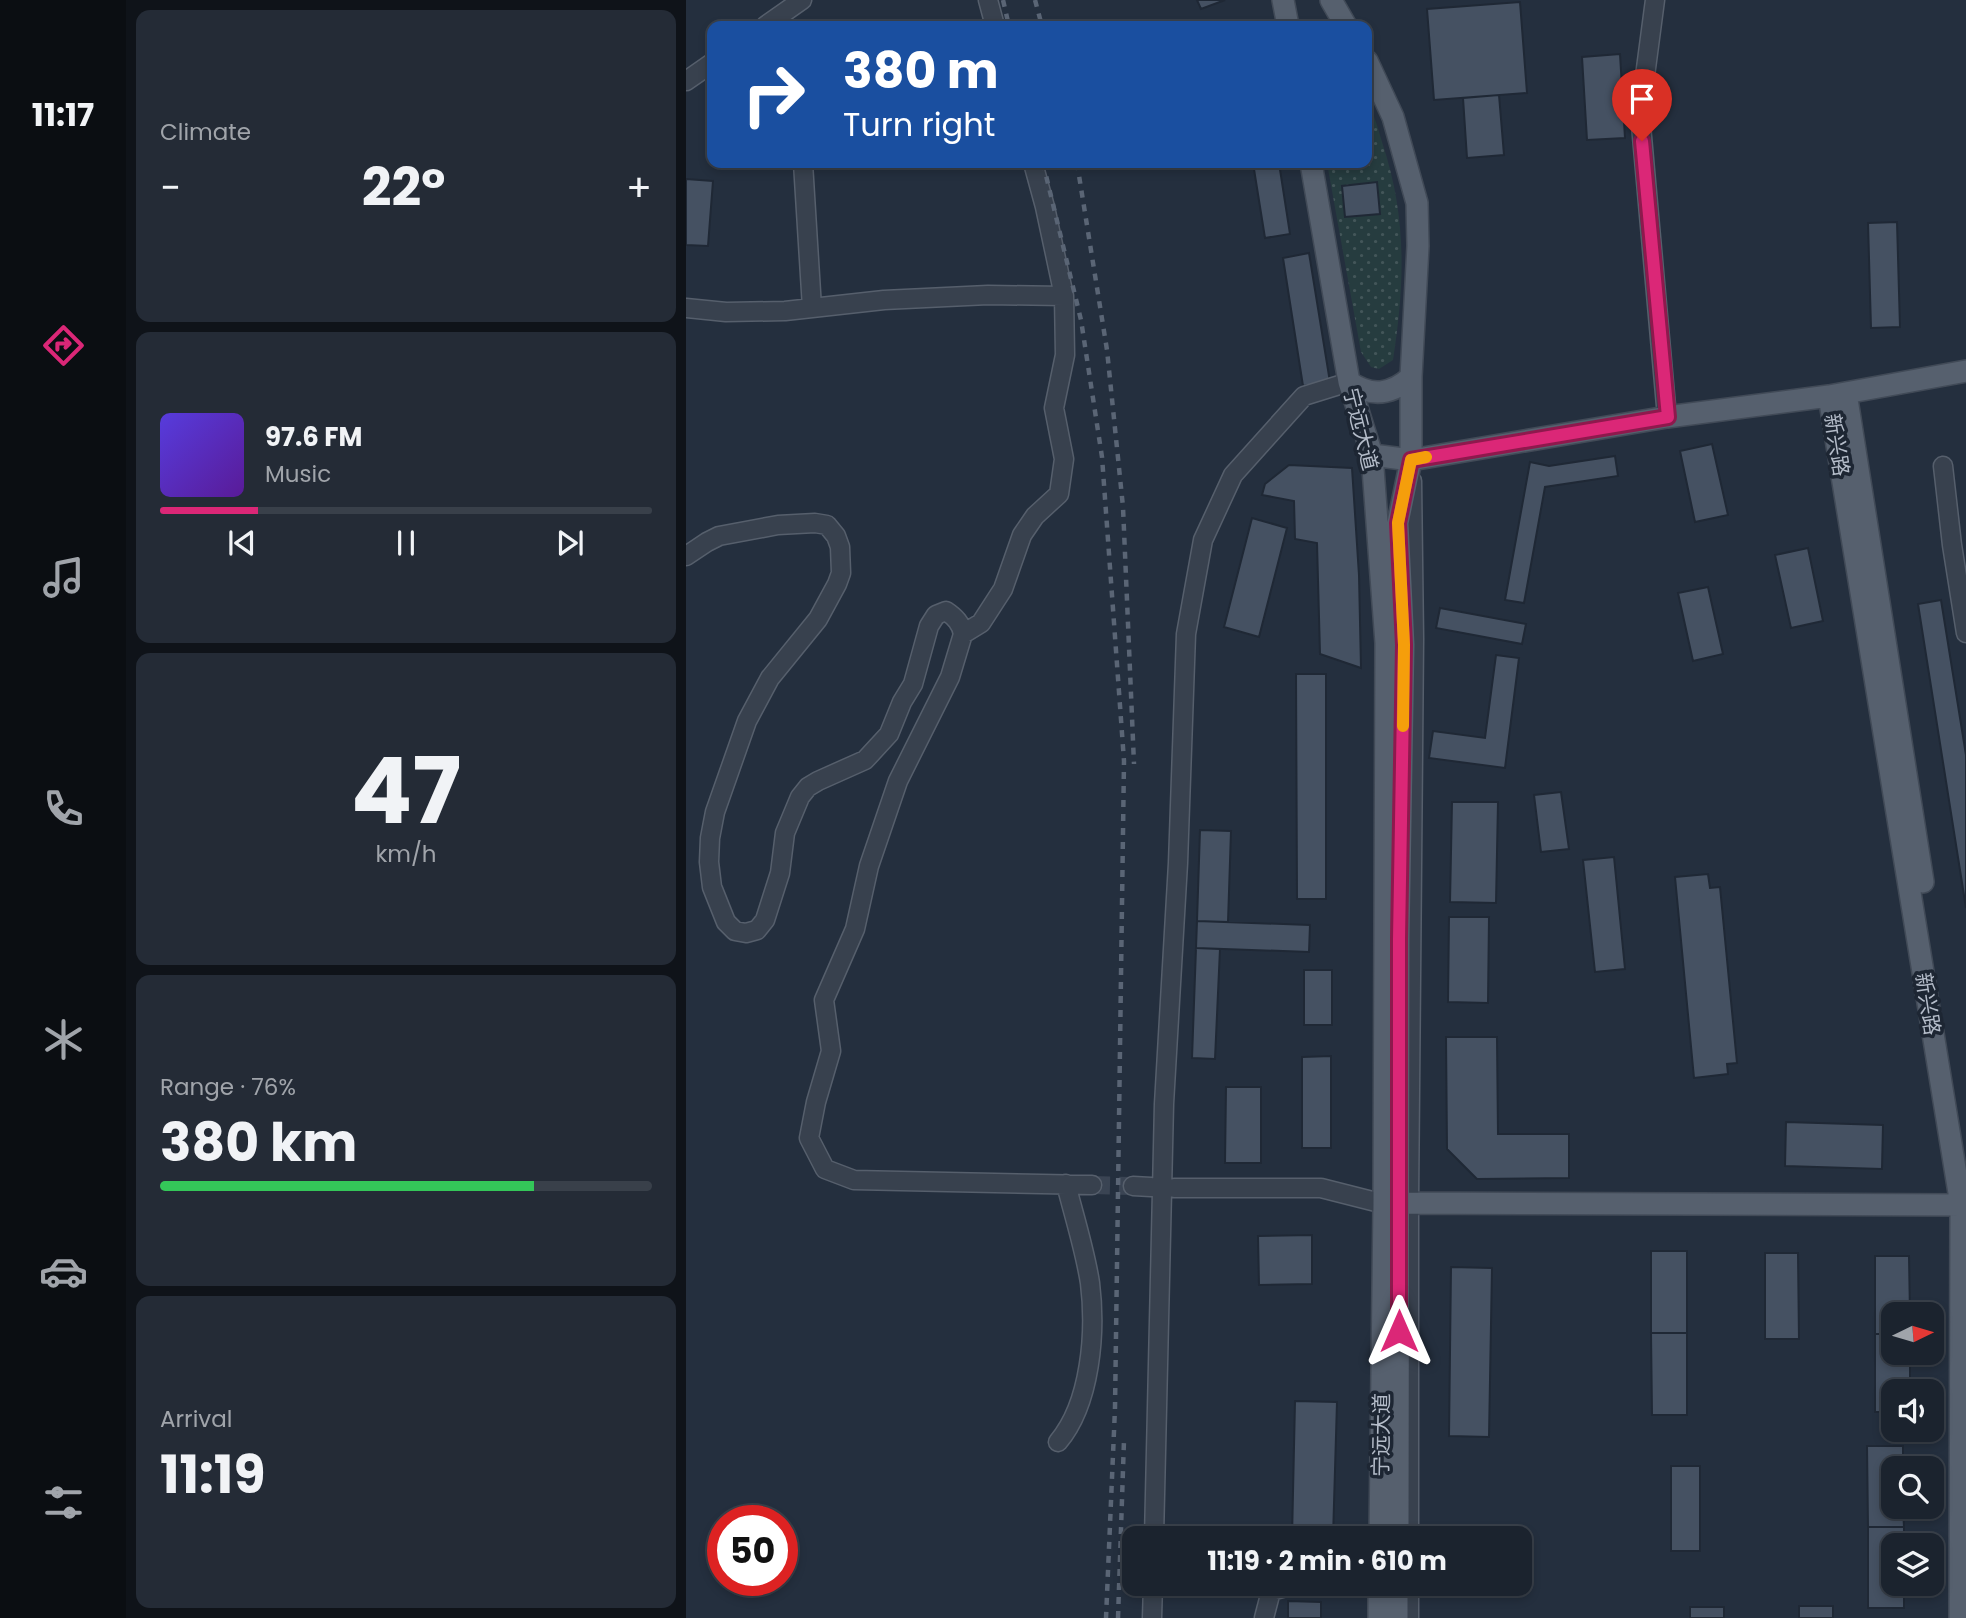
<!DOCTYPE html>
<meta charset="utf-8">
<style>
:root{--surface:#1b232e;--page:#242b36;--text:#f1f3f6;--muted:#a0a4aa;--line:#39404a;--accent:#db2777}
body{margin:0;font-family:Poppins,"Noto Sans SC",sans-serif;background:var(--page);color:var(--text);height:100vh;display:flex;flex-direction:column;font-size:26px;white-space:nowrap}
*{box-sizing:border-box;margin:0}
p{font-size:23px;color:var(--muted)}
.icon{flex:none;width:38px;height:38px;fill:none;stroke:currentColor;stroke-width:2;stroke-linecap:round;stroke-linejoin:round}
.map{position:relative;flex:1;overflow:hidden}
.details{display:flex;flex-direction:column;gap:10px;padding:10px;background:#0f1319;width:560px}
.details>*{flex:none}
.hud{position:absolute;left:21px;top:21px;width:665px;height:147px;border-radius:14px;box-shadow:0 4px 10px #0003,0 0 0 2px var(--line);background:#1a4fa0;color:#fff;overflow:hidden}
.needle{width:46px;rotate:85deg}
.fabs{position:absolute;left:1195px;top:1302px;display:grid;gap:14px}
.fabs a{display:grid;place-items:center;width:63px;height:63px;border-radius:14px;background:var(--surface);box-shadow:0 4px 10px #0003,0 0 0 2px var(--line);font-size:35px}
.speed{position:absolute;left:21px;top:1505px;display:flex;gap:14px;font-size:35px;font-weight:700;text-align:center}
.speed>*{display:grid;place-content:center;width:91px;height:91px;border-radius:50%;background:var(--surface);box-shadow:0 4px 10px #0003,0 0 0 2px var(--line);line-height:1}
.speed .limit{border:10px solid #d22;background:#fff;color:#111}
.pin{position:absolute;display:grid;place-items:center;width:60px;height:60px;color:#fff;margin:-72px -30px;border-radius:50% 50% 50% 0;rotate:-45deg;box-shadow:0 0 7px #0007}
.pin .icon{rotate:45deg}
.me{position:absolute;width:77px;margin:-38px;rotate:0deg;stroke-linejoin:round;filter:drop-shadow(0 0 5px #0008)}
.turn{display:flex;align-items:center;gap:24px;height:147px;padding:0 21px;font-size:32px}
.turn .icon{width:91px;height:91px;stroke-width:2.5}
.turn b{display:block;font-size:49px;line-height:60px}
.big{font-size:52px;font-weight:700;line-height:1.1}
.details .widget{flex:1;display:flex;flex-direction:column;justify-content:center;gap:10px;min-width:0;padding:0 24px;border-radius:14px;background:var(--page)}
.details .dial{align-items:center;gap:0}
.dial b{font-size:91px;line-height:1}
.song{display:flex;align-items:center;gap:21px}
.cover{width:84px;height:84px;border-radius:10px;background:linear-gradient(135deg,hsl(250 70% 55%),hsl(270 70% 35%))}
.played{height:7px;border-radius:4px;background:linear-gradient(90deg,var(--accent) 20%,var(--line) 20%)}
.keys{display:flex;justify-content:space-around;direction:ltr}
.heat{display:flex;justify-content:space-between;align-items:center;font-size:38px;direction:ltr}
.charge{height:10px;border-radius:5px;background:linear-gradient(90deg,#34c759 76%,var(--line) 0)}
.trip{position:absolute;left:436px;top:1526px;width:410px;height:70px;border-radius:14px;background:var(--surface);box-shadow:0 4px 10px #0003,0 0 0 2px var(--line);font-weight:700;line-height:70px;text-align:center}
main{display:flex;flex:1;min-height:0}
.dock{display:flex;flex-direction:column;width:126px;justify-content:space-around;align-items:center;background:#0b0e12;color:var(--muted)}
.dock .icon{width:49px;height:49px}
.dock .on{color:var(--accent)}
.dock b{font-size:32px;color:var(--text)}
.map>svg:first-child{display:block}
.green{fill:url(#green-dots)}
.building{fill:#455162;stroke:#1f2835;stroke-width:2}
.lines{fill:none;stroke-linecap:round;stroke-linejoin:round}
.minor-tunnel{stroke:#3a4453;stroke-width:18;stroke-dasharray:18 9;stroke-linecap:butt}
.minor-casing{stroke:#565f6c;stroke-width:21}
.major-casing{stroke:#414a57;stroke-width:24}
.minor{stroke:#38414e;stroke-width:18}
.major{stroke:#56606e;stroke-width:21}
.rail{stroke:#5a6575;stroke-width:4.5;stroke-dasharray:7 7;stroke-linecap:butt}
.route-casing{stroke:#8e194d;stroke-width:18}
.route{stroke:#db2777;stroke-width:12}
.slow{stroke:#f59e0b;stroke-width:12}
.labels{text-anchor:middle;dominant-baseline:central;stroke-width:7;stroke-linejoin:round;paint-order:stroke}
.street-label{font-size:21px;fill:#b4bcc9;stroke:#1d2633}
</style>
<main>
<nav class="dock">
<b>11:17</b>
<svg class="icon on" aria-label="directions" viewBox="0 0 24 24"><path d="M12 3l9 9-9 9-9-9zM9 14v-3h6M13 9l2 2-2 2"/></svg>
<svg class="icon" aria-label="music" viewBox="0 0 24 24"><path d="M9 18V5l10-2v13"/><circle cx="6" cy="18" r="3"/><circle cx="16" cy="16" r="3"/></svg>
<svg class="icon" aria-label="phone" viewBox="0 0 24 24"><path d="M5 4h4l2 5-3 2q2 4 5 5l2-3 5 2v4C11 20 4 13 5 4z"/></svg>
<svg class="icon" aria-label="climate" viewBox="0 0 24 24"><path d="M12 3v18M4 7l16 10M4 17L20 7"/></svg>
<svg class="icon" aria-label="car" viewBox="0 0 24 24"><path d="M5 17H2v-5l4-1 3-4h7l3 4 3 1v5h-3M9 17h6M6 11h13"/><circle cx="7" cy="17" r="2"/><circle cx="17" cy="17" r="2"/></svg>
<svg class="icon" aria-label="filters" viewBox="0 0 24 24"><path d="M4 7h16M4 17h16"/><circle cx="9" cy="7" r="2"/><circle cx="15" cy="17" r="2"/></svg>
</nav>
<section class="details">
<div class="widget"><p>Climate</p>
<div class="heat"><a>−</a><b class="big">22°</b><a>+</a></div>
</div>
<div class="widget">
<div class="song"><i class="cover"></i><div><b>97.6 FM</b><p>Music</p></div></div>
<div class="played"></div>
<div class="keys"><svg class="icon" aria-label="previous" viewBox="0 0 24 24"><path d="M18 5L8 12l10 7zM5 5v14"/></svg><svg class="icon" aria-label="pause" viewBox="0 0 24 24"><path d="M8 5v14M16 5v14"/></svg><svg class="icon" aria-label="next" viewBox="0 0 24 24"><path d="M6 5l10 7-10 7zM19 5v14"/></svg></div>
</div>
<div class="widget dial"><b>47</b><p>km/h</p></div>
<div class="widget"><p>Range · 76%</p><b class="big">380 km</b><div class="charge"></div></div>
<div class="widget"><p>Arrival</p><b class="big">11:19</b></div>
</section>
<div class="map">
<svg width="1280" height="1618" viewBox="0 0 1280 1618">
<defs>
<pattern id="green-dots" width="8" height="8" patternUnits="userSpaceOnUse" patternTransform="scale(1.75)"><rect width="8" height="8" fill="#263c3f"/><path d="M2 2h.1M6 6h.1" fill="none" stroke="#435659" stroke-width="1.8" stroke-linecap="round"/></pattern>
</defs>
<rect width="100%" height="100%" fill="#242f3e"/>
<path class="green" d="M681 102C688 114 692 128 696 142 721 217 719 282 707 360L693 369 685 367 675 352 641 163H681Z"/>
<path class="building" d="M511 0H539L515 9Z
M834 2 841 93 748 100 741 9Z
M934 54 939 138 901 140 896 57Z
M813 95 818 155 781 158 777 98Z
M567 163H593L604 234 579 238Z
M0 179 27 181 22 246 0 245Z
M691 182 694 214 659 217 656 186Z
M1211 222 1214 327 1185 328 1182 223Z
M623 253 644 382 617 386 597 258Z
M1026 444 1042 515 1009 522 994 451Z
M929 456 932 476 859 487 838 603 819 600 844 462 863 466Z
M603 465 666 468 673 575 675 668 634 654 631 543 609 539 608 501 576 495 579 484Z
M566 518 601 528 573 637 538 627Z
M1122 548 1137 621 1105 628 1089 555Z
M1022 587 1037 654 1007 661 992 593Z
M1255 600 1280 755V908L1232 604Z
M754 608 840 624 836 644 750 628Z
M810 655 833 658 819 768 743 758 747 731 799 738Z
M610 674H640V899H611Z
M875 792 883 849 855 852 848 795Z
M766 802H812L810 903 764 902Z
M514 830 545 831 542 922 511 921Z
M928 857 939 969 909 972 897 860Z
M1022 874 1024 888 1034 887 1051 1063 1041 1064 1042 1074 1008 1078 989 877Z
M763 917H803L802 1003 762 1002Z
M511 921 624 925 623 952 510 948Z
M510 948 534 949 529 1059 506 1058Z
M618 970H646V1025H618Z
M760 1037H811L812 1134H883V1178L791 1179 761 1149Z
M645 1056V1148H616V1057Z
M540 1087H575V1163H539Z
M1100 1122 1197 1125 1196 1169 1099 1166Z
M626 1235V1284L573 1285 572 1236Z
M965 1251H1001V1333H965Z
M1079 1253H1112L1113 1339H1079Z
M1189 1256H1223L1224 1314H1208V1334H1189Z
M765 1267 806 1268 803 1437 763 1436Z
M965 1333H1001V1415H966Z
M1189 1334H1208V1353H1224V1391H1208V1412H1189Z
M609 1401 651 1402 647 1538H606Z
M1181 1446H1217V1468H1208V1507H1217L1218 1527H1182Z
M985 1466H1014V1551H985Z
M1182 1527H1218V1545H1208V1584H1218V1608H1182Z
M602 1601 635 1602V1618H602Z
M1113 1606H1147V1618H1113Z
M1004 1607H1038V1618H1004Z"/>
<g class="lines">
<path class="minor-tunnel" d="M406 1185 447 1186"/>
<g class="minor-casing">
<path id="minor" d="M302 0 309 26
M969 0 954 114 981 417
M79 26 116 0
M0 81 26 63
M117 163 126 308
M0 308 40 312 99 311 198 300 302 295 378 296
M1257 466 1266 545 1280 633
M0 556 21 542 33 536 92 525 129 523 141 525 150 536 154 547 155 573 151 584 132 619 84 678 61 721 29 812 24 838 23 862 26 887 40 922 49 931 60 933 71 930 79 920 94 873 99 833 114 797 122 787 132 781 179 760 203 734 216 702 227 684 243 626 250 615 260 611C269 617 275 623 277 634L264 677 212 781 183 866 169 929 138 1000 145 1051 130 1102 123 1138 139 1169 168 1180 406 1185
M277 634 295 623 317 589 336 535 349 516 373 494 378 459 368 408 379 355 378 296 359 207 347 163
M447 1186 465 1187
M488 1188H635L698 1204
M372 1442C405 1403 410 1332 404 1283 399 1250 388 1216 380 1184
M468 1538 478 1104 492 863 500 634 517 540 547 475 618 396 663 382
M723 1538V1202L728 639 726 481
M723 1584V1618
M466 1618 467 1584
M578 1618 585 1591 611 1584"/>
</g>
<g class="major-casing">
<path id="major" d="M597 0 602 26
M645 0 660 26
M681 61 707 117 731 203 732 246 725 377V460L712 523 718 645 713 939 712 1538
M625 163 663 382 686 455 700 643 698 1204 694 1538
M663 382C685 397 705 395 725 377
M1160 393 1237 882
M1143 396 1275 1205 1274 1618
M686 455 725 460 981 417 1143 396 1280 371
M701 1203 1280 1205
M693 1618V1584
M711 1618V1584"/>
</g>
<use href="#minor" class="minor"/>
<use href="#major" class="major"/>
<path class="rail" d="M317 0 323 26
M349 0 356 26
M357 163 395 320 416 457 438 761 429 1408 420 1618
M391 163 421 350 437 507 448 764
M432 1618 438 1440"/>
</g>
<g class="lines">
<g class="route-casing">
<path id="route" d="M713 1331V939L718 645 712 523 725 460 982 417 956 141"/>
</g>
<use href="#route" class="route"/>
<path class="slow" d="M717 726 718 645 712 523 725 460 740 457"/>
</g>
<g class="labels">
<g class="street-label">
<text transform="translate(675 429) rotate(76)">宁远大道</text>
<text transform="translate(1151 445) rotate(81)">新兴路</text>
<text transform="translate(1242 1004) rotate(81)">新兴路</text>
<text transform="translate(695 1435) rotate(-89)">宁远大道</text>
</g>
</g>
</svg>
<div class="fabs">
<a><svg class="needle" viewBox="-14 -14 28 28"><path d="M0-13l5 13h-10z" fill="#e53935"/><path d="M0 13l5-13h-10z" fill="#a0a4aa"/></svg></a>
<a><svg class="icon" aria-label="sound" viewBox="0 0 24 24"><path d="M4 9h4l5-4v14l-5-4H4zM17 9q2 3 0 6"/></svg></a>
<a><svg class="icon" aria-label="search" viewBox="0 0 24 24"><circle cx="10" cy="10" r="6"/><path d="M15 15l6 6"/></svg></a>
<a><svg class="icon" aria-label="layers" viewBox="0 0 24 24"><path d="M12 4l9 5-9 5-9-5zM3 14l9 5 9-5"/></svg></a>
</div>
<div class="speed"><div class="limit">50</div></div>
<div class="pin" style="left:956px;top:141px;background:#d93025"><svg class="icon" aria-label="arrive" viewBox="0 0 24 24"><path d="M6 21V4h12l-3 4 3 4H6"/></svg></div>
<svg class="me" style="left:713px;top:1331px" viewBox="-20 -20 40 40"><path d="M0-17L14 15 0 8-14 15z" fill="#db2777" stroke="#fff" stroke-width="4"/></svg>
<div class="trip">11:19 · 2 min · 610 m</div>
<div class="hud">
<div class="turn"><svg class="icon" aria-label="right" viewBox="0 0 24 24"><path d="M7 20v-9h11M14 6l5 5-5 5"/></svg><div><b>380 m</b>Turn right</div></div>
</div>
</div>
</main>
